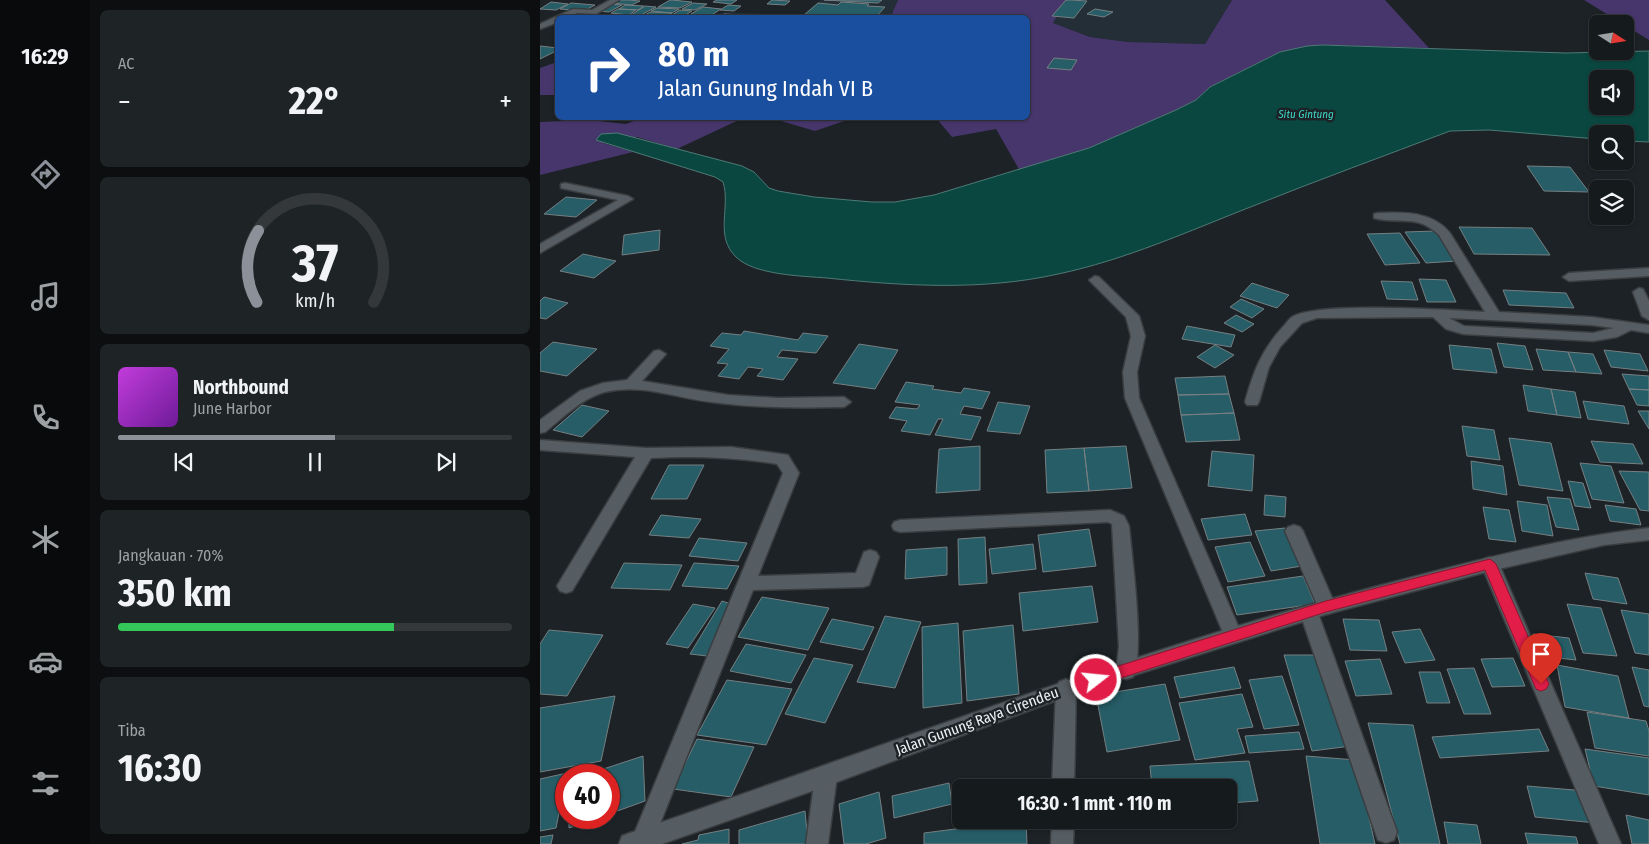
<!DOCTYPE html>
<html lang="id">
<meta charset="utf-8">
<style>
:root{--surface:#151a1c;--page:#1e2325;--text:#f1f3f6;--muted:#9da1a3;--line:#34383b;--accent:#8c9099}
body{margin:0;font-family:"Fira Sans Condensed",sans-serif;background:var(--page);color:var(--text);height:100vh;display:flex;flex-direction:column;font-size:19px;white-space:nowrap}
*{box-sizing:border-box;margin:0}
p{font-size:16px;color:var(--muted)}
.icon{flex:none;width:28px;height:28px;fill:none;stroke:currentColor;stroke-width:2;stroke-linecap:round;stroke-linejoin:round}
.map{position:relative;flex:1;overflow:hidden}
.drawer{display:flex;flex-direction:column;gap:10px;padding:10px;background:#0c0e0f;width:450px}
.drawer>*{flex:none}
.hud{position:absolute;left:15px;top:15px;width:475px;height:105px;border-radius:8px;box-shadow:0 1px 4px #0004,0 0 0 1px var(--line);background:#1a4fa0;color:#fff;overflow:hidden}
.needle{width:32px;rotate:102deg}
.fabs{position:absolute;left:1049px;top:15px;display:grid;gap:10px}
.fabs a{display:grid;place-items:center;width:45px;height:45px;border-radius:8px;background:var(--surface);box-shadow:0 1px 4px #0004,0 0 0 1px var(--line);font-size:25px}
.speed{position:absolute;left:15px;top:764px;display:flex;gap:10px;font-size:25px;font-weight:700;text-align:center}
.speed>*{display:grid;place-content:center;width:65px;height:65px;border-radius:50%;background:var(--surface);box-shadow:0 1px 4px #0004,0 0 0 1px var(--line);line-height:1}
.speed .limit{border:8px solid #d22;background:#fff;color:#111}
.pin{position:absolute;display:grid;place-items:center;width:42px;height:42px;color:#fff;margin:-51px -21px;border-radius:50% 50% 50% 0;rotate:-45deg;box-shadow:0 0 5px #0007}
.pin .icon{rotate:45deg}
.me{position:absolute;width:55px;margin:-28px;rotate:74deg;stroke-linejoin:round;filter:drop-shadow(0 0 4px #0008)}
.turn{display:flex;align-items:center;gap:18px;height:105px;padding:0 20px;font-size:22px}
.turn .icon{width:65px;height:65px;stroke-width:2.5}
.turn b{display:block;font-size:35px;line-height:42px}
.big{font-size:38px;font-weight:700;line-height:1.1}
.drawer .widget{flex:1;display:flex;flex-direction:column;justify-content:center;gap:8px;min-width:0;padding:0 18px;border-radius:8px;background:var(--page)}
.drawer .dial{align-items:center;gap:0}
.dial svg{height:130px;overflow:visible;fill:none;stroke:var(--line);stroke-width:7;stroke-linecap:round;text-anchor:middle}
.dial text{fill:var(--text);stroke:none}
.song{display:flex;align-items:center;gap:15px}
.cover{width:60px;height:60px;border-radius:8px;background:linear-gradient(135deg,hsl(290 70% 55%),hsl(280 70% 35%))}
.played{height:5px;border-radius:2px;background:linear-gradient(90deg,var(--accent) 55%,var(--line) 55%)}
.keys{display:flex;justify-content:space-around;direction:ltr}
.heat{display:flex;justify-content:space-between;align-items:center;font-size:28px;direction:ltr}
.charge{height:8px;border-radius:4px;background:linear-gradient(90deg,#34c759 70%,var(--line) 0)}
.trip{position:absolute;left:412px;top:779px;width:285px;height:50px;border-radius:8px;background:var(--surface);box-shadow:0 1px 4px #0004,0 0 0 1px var(--line);font-weight:700;line-height:50px;text-align:center}
main{display:flex;flex:1;min-height:0}
.menu{display:flex;flex-direction:column;width:90px;justify-content:space-around;align-items:center;background:#080a0b;color:var(--muted)}
.menu .icon{width:35px;height:35px}
.menu .current{color:var(--accent)}
.menu b{font-size:22px;color:var(--text)}
.map>svg:first-child{display:block}
.built{fill:#232e36}
.green{fill:#47366c}
.water{fill:#0a4740;stroke:#4e7a76;fill-rule:evenodd}
.building{fill:#265d67;stroke:#767f82}
.lines{fill:none;stroke-linecap:round;stroke-linejoin:round}
.street-casing{stroke:#3a3e41;stroke-width:3}
.secondary-casing{stroke:#3a3e41;stroke-width:3}
.street{fill:#565d62;fill-rule:evenodd}
.secondary{fill:#565d62;fill-rule:evenodd}
.route{fill:#e11d48;stroke:#92132f}
.labels{text-anchor:middle;dominant-baseline:central;stroke-width:5;stroke-linejoin:round;paint-order:stroke}
.far-water-label{font-size:11px;font-style:italic;fill:#3dd9c7;stroke:#1c2226}
.near-street-label{font-size:15px;fill:#edf1f4;stroke:#1c2226}
</style>
<main>
<nav class="menu">
<b>16:29</b>
<svg class="icon current" aria-label="directions" viewBox="0 0 24 24"><path d="M12 3l9 9-9 9-9-9zM9 14v-3h6M13 9l2 2-2 2"/></svg>
<svg class="icon" aria-label="music" viewBox="0 0 24 24"><path d="M9 18V5l10-2v13"/><circle cx="6" cy="18" r="3"/><circle cx="16" cy="16" r="3"/></svg>
<svg class="icon" aria-label="phone" viewBox="0 0 24 24"><path d="M5 4h4l2 5-3 2q2 4 5 5l2-3 5 2v4C11 20 4 13 5 4z"/></svg>
<svg class="icon" aria-label="climate" viewBox="0 0 24 24"><path d="M12 3v18M4 7l16 10M4 17L20 7"/></svg>
<svg class="icon" aria-label="car" viewBox="0 0 24 24"><path d="M5 17H2v-5l4-1 3-4h7l3 4 3 1v5h-3M9 17h6M6 11h13"/><circle cx="7" cy="17" r="2"/><circle cx="17" cy="17" r="2"/></svg>
<svg class="icon" aria-label="filters" viewBox="0 0 24 24"><path d="M4 7h16M4 17h16"/><circle cx="9" cy="7" r="2"/><circle cx="15" cy="17" r="2"/></svg>
</nav>
<section class="drawer">
<div class="widget"><p>AC</p>
<div class="heat"><a>−</a><b class="big">22°</b><a>+</a></div>
</div>
<div class="widget dial"><svg viewBox="0 0 100 80">
<path d="M14 69A42 42 0 1 1 86 69"/>
<path d="M14 69A42 42 0 0 1 15 25" stroke="#8c9099"/>
<text x="50" y="56" font-size="32" font-weight="700">37</text>
<text x="50" y="72" font-size="11">km/h</text>
</svg></div>
<div class="widget">
<div class="song"><i class="cover"></i><div><b>Northbound</b><p>June Harbor</p></div></div>
<div class="played"></div>
<div class="keys"><svg class="icon" aria-label="previous" viewBox="0 0 24 24"><path d="M18 5L8 12l10 7zM5 5v14"/></svg><svg class="icon" aria-label="pause" viewBox="0 0 24 24"><path d="M8 5v14M16 5v14"/></svg><svg class="icon" aria-label="next" viewBox="0 0 24 24"><path d="M6 5l10 7-10 7zM19 5v14"/></svg></div>
</div>
<div class="widget"><p>Jangkauan · 70%</p><b class="big">350 km</b><div class="charge"></div></div>
<div class="widget"><p>Tiba</p><b class="big">16:30</b></div>
</section>
<div class="map">
<svg width="1109" height="844" viewBox="0 0 1109 844">
<rect width="100%" height="100%" fill="#1c2226"/>
<path class="built" d="M281 0H358L350 17 156 18 186 12 260 16Z
M527 0H692L665 44 588 42 550 37 513 23Z"/>
<path class="green" d="M358 0H527L513 23 550 37 588 42 665 44 692 0H845L889 48 782 45 767 46 740 52 670 87 656 100 636 110 549 148 480 171 456 129 412 137 396 118H488V18H350Z
M1044 0H1109V40Z
M17 62V95H0V68Z
M101 118H203L137 149 97 137 63 143 93 152 0 175V122L50 120 86 124Z
M231 118H313L275 131Z"/>
<path class="water" d="M782 45 1026 53 1109 51V142L1085 141V134H1058L1057 139 949 130 910 131C844 156 778 180 713 206 649 231 585 260 518 274 443 291 363 286 287 278 262 276 214 275 196 257 174 236 191 206 183 182L175 177 56 140 61 134 77 133 202 166 214 172 229 188 238 191 274 197 332 202H355L394 195 549 148 636 110 656 100 670 87 740 52 767 46ZM1058 79H1085V106H1058Z"/>
<path class="building" d="M77 0H88L100 1 92 5 71 3Z
M130 0H132L152 2 140 8 118 7Z
M177 0H197L191 4 173 2Z
M232 0 250 1 245 5 227 4Z
M284 0H342L338 3Z
M526 0H531L547 1 534 18 512 16Z
M11 2 28 4 16 10 0 9Z
M301 2 329 4 327 6 345 7 335 18 262 17 278 3 298 5Z
M31 3 55 5 44 11 20 9Z
M153 3 167 4 155 10 142 9Z
M69 4 82 5 69 12 56 11Z
M85 5 104 6 98 10 79 9Z
M188 5 201 6 194 11 180 10Z
M105 6 116 7 101 15H91Z
M163 7 181 9 170 16 151 14Z
M117 8 139 9 132 13 111 11Z
M78 9 96 10 89 15 71 13Z
M555 9 573 12 564 17 547 14Z
M140 10 152 11 144 16 132 15Z
M110 12 132 13 125 17 103 16Z
M184 14 218 16 179 18Z
M0 46 18 48V50L0 59Z
M514 58 537 60 531 70 507 68Z
M987 166 1030 167 1049 192 1004 191Z
M26 197 57 200 36 217 4 214Z
M919 227 992 228 1010 255 934 254Z
M120 230 119 250 82 255 84 235Z
M895 231 917 261 886 263 865 232Z
M860 233 880 263 845 265 827 234Z
M43 254 76 261 54 278 20 271Z
M879 279 906 280 916 302H887Z
M841 281 872 282 878 300 847 299Z
M712 283 749 295 737 308 700 296Z
M963 290 1026 293 1034 308 969 305Z
M4 297 28 303 6 319 0 318V301Z
M701 299 724 309 712 318 690 307Z
M696 315 714 324 702 332 684 323Z
M647 326 695 335 691 347 642 339Z
M204 331 258 340 263 333 288 336 276 353 242 350 237 357 258 359 243 380 217 376 223 369 208 367 199 379 178 376 188 364 177 363 189 349 170 346 182 333 201 335Z
M13 342 57 349 27 376 0 371V353Z
M957 343 985 346 993 370 964 367Z
M319 344 358 350 335 389 293 383Z
M675 345 694 355 675 368 657 357Z
M909 345 951 349 957 373 913 369Z
M996 349 1028 352 1036 372 1003 370Z
M1064 350 1100 354 1108 371 1071 367Z
M1028 352 1053 354 1062 374 1036 372Z
M1082 374 1109 376V390L1089 389Z
M685 376 689 394 638 395 635 378Z
M366 382 394 386 392 389 421 393 424 388 450 392 442 409 424 406 420 414 441 417 431 440 395 435 403 419H398L390 435 361 431 367 421 349 418 356 407 377 409 380 405 355 402Z
M983 385 1011 389 1017 415 988 411Z
M1011 389 1035 392 1041 418 1017 415Z
M1089 389 1109 390V406L1097 405Z
M689 394 694 413 641 415 638 395Z
M1043 401 1084 406 1089 424 1048 419Z
M458 402 490 406 480 434 447 431Z
M42 405 69 411 42 437 13 430Z
M1098 411H1109V429Z
M694 413 700 440 646 442 641 415Z
M922 426 954 430 960 460 927 456Z
M969 438 1011 443 1023 491 979 485Z
M1051 441 1093 444 1103 464 1060 462Z
M440 446V490L396 493 399 449Z
M586 446 592 488 549 491 544 448Z
M544 448 549 491 507 493 505 450Z
M672 451 714 455 712 491 668 486Z
M931 461 963 466 967 495 933 489Z
M1040 463 1071 466 1084 503 1052 499Z
M129 465H164L147 499H111Z
M1079 471 1109 472V511L1100 510Z
M1028 481 1043 483 1051 508 1035 506Z
M725 495 746 497 745 517 724 515Z
M1007 497 1030 499 1039 530 1016 527Z
M977 501 1007 505 1013 536 982 531Z
M1065 505 1096 509 1101 525 1070 521Z
M943 507 969 510 976 542 949 539Z
M705 514 712 535 668 540 661 519Z
M121 515 161 519 149 538 109 535Z
M745 528 762 566 731 571 715 531Z
M549 529 556 566 503 572 498 535Z
M445 537 447 583 419 585 418 539Z
M159 538 207 543 198 561 149 556Z
M710 542 725 576 688 582 675 547Z
M493 544 496 569 452 574 449 549Z
M407 547V575L365 579 366 550Z
M84 563 142 565 130 590 71 588Z
M154 563 199 566 187 589 142 586Z
M1045 573 1078 578 1087 604 1053 599Z
M763 576 775 604 697 615 687 587Z
M552 586 558 622 483 631 479 593Z
M222 597 289 608 268 650 198 637Z
M182 601 194 605 167 656 150 654Z
M153 604 175 608 148 648 126 644Z
M1027 604 1061 608 1077 656 1043 653Z
M1081 610 1109 614V655L1095 653Z
M345 616 381 622 355 688 317 682Z
M292 619 334 627 323 650 280 642Z
M803 619 839 620 847 651 810 650Z
M418 623 422 703 383 708 382 627Z
M473 625 479 694 427 701 423 631Z
M880 629 895 660 865 663 852 632Z
M9 630 63 635 27 696 0 694V644Z
M993 634 1029 638 1036 660 999 656Z
M206 644 266 655 251 683 190 671Z
M744 655H779L811 746 772 751Z
M274 658 313 665 285 723 245 714Z
M973 658 985 686 952 687 941 659Z
M840 659 852 694 816 696 805 661Z
M1017 665 1078 676 1089 718 1025 707Z
M694 667 701 688 640 698 634 677Z
M1092 667 1109 670V707L1104 706Z
M934 668 951 714H924L907 669Z
M879 672H900L910 703H887Z
M742 676 759 725 724 729 709 680Z
M187 680 252 689 226 745 157 735Z
M625 684 640 740 567 752 556 695Z
M702 694 713 727 697 729 705 753 655 760 639 703Z
M75 696 61 761 0 772V708Z
M1047 712 1106 721 1109 731V756L1055 748Z
M828 723 873 725 900 844H860Z
M999 729 1009 751 900 758 892 737Z
M759 732 764 749 709 753 705 736Z
M157 739 214 747 191 797 133 789Z
M1045 749 1109 758V795L1054 786Z
M103 756 105 801 69 814V775H45Z
M766 756 816 760 835 844H780Z
M709 761 718 801 689 803V788H612L610 766Z
M27 773 16 828 0 831V779Z
M409 783 412 804 354 818 352 796Z
M987 786 1046 791 1056 823 995 817Z
M339 792 346 838 326 844H304L299 804Z
M265 811 268 844H199V830Z
M1086 815 1109 820V844H1092Z
M29 818H58L29 828Z
M486 820 487 844H384V833Z
M904 822 937 825 941 844H908Z
M189 829V844H142L158 840 159 835Z
M985 833 1036 837 1038 844H988Z
M13 835 11 844H0V837Z"/>
<g class="lines">
<g class="street-casing">
<path id="street" d="M70 0H79L56 14 37 13 29 18H18V22L0 29V24L33 9 52 10Z
M25 183 88 196 93 199 0 253V244L78 200 21 188V184Z
M838 213C863 212 892 211 910 233L959 312 1051 317 1109 325V333L1091 330 1077 337 1053 341 923 334 906 329 893 317 777 318 762 323 740 347 729 367 719 402 717 405H707L705 402C713 373 721 351 742 328 745 325 748 320 752 317 778 301 910 310 945 312L899 235C876 213 860 225 834 218V214ZM909 318 1051 325 1074 328 1053 333 924 326Z
M1109 268V276L1029 281 1023 277 1029 273Z
M555 276 559 277 599 316 605 336 597 372 599 398 702 635 700 641 693 643 686 641 684 635 585 398 583 372 591 336 586 317 549 280Z
M1099 288 1103 289 1109 301V320L1102 316 1093 292Z
M119 350 126 354 102 381 188 395 238 398 304 397 311 402 304 407C260 408 215 408 171 402 136 398 101 383 65 392 42 398 24 417 5 432L0 433V420L40 391 63 383 87 380 114 351Z
M0 440 106 448 191 447 248 455 259 473 218 576 316 573 324 552 330 550 336 552 339 557 329 585 323 587 213 590 112 844H94L92 839 243 473 237 464C195 457 153 456 111 458L32 591 26 593 20 591 17 586 95 457 0 450Z
M570 510 584 516 589 526C592 559 605 651 593 677L586 679 579 677 576 671 579 647 572 524 568 522 360 532 354 530 352 526 354 522 360 520Z
M754 525 760 527 763 531 796 607 794 612 787 614 780 612 778 607 745 531 748 527Z
M950 557 956 559 959 564 1081 844H1059L941 564 944 559Z
M769 606 776 608 778 613 857 832 854 840 846 843 838 840 835 832 760 613 762 608Z
M526 679 533 682 536 688 534 788H512L516 688 519 682Z
M286 766 294 769 297 776 288 844H266L275 776 278 769Z
M512 820H534L533 844H511Z"/>
</g>
<g class="secondary-casing">
<path id="secondary" d="M1109 528V540L1064 545 950 571 787 614 528 696 286 786 122 844H79L82 836 90 833C340 748 587 652 842 585 930 562 1019 538 1109 528Z"/>
</g>
<use href="#street" class="street"/>
<use href="#secondary" class="secondary"/>
</g>
<path class="route" d="M950 559 956 564 1009 684 1006 689 1001 691 996 689 945 570 786 612 556 686 551 684 548 680 551 675 556 673 786 601Z"/>
<g class="labels">
<g class="far-water-label">
<text x="766" y="114">Situ Gintung</text>
</g>
<g class="near-street-label">
<text transform="translate(437 721) rotate(-20)">Jalan Gunung Raya Cirendeu</text>
</g>
</g>
</svg>
<div class="fabs">
<a><svg class="needle" viewBox="-14 -14 28 28"><path d="M0-13l5 13h-10z" fill="#e53935"/><path d="M0 13l5-13h-10z" fill="#9da1a3"/></svg></a>
<a><svg class="icon" aria-label="sound" viewBox="0 0 24 24"><path d="M4 9h4l5-4v14l-5-4H4zM17 9q2 3 0 6"/></svg></a>
<a><svg class="icon" aria-label="search" viewBox="0 0 24 24"><circle cx="10" cy="10" r="6"/><path d="M15 15l6 6"/></svg></a>
<a><svg class="icon" aria-label="layers" viewBox="0 0 24 24"><path d="M12 4l9 5-9 5-9-5zM3 14l9 5 9-5"/></svg></a>
</div>
<div class="speed"><div class="limit">40</div></div>
<div class="pin" style="left:1001px;top:684px;background:#d93025"><svg class="icon" aria-label="arrive" viewBox="0 0 24 24"><path d="M6 21V4h12l-3 4 3 4H6"/></svg></div>
<svg class="me" style="left:556px;top:680px" viewBox="-20 -20 40 40"><circle r="17" fill="#e11d48" stroke="#fff" stroke-width="3"/><path d="M0-11L8 9 0 5-8 9z" fill="#fff"/></svg>
<div class="trip">16:30 · 1 mnt · 110 m</div>
<div class="hud">
<div class="turn"><svg class="icon" aria-label="right" viewBox="0 0 24 24"><path d="M7 20v-9h11M14 6l5 5-5 5"/></svg><div><b>80 m</b>Jalan Gunung Indah VI B</div></div>
</div>
</div>
</main>
